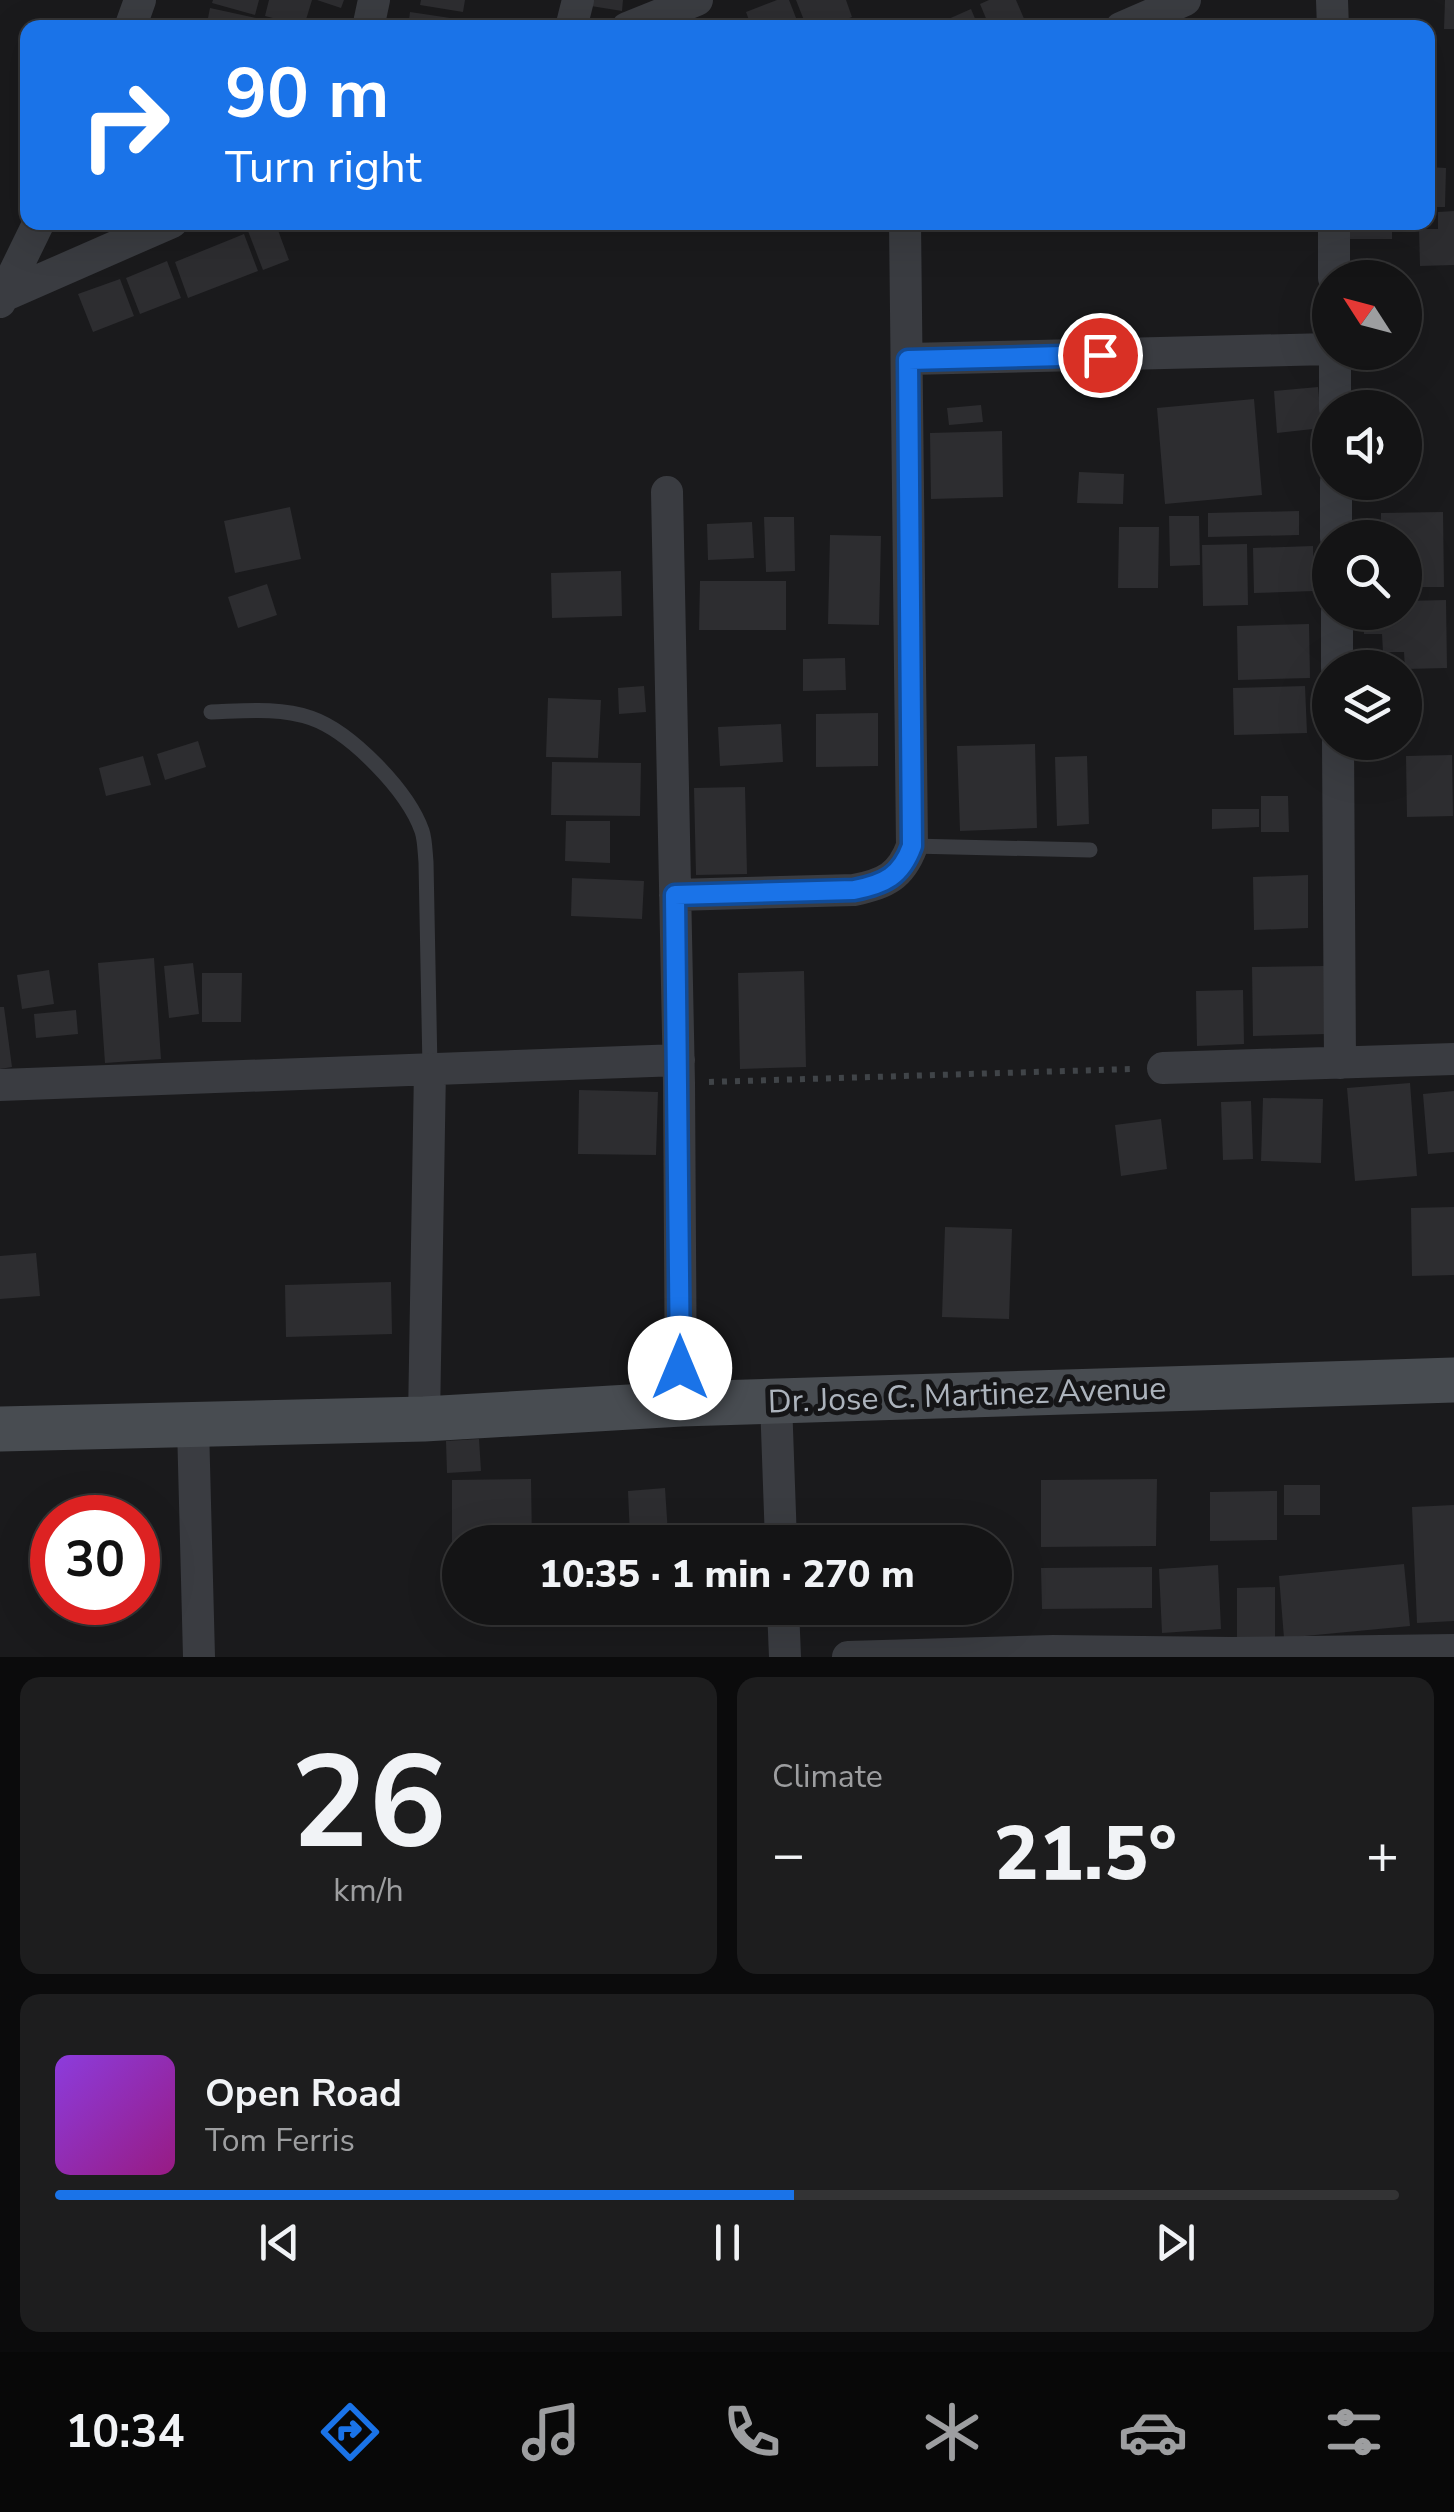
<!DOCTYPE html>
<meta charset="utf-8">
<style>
:root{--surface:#141415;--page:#1d1d1e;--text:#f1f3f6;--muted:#9d9ea0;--line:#333334;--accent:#1a73e8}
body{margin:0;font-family:"Nunito Sans",sans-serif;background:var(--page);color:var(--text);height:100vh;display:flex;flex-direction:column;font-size:38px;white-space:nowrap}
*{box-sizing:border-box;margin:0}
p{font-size:32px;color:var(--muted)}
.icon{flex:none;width:55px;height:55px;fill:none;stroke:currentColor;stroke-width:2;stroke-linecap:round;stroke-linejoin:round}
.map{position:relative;height:1657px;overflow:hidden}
.side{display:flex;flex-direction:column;gap:20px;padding:20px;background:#0b0b0c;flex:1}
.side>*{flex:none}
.banner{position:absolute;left:20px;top:20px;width:1415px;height:210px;border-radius:20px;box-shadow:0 10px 40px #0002,0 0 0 2px var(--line);background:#1a73e8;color:#fff;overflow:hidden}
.needle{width:65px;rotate:306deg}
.controls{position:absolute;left:1312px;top:260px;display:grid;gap:20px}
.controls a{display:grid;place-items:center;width:110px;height:110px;border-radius:50%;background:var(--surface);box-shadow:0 10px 40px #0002,0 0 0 2px var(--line);font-size:50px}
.speed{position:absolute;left:30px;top:1495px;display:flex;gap:20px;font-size:50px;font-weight:700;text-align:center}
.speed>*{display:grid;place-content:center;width:130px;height:130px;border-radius:50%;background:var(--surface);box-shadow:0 10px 40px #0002,0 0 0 2px var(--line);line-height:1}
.speed .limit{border:15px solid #d22;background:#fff;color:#111}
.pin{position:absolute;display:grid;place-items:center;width:85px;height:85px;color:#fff;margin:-42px;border:5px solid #fff;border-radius:50%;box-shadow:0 2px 10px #0007}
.me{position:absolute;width:110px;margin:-55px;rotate:0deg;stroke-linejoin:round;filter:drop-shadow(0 0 8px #0008)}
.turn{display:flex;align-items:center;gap:35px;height:210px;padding:0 40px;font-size:45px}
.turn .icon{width:130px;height:130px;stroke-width:2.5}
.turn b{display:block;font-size:70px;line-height:85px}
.big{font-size:75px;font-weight:800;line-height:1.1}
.side .card{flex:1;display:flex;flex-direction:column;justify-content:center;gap:15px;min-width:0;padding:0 35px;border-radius:20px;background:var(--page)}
.side .dial{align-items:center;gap:0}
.dial b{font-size:130px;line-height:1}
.song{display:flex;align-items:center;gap:30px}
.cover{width:120px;height:120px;border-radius:15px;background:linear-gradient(135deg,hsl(270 70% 55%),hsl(310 70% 35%))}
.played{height:10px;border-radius:5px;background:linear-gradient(90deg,var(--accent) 55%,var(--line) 55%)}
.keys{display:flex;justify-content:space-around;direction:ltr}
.heat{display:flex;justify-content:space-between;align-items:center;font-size:55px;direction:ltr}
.side .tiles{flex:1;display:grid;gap:20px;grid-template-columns:1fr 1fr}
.card:last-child{grid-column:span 2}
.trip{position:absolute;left:442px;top:1525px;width:570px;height:100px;border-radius:50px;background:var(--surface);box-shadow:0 10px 40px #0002,0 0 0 2px var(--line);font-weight:800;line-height:100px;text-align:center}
.menu{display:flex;height:160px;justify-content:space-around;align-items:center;background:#080808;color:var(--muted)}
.menu .icon{width:70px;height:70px}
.menu .on{color:var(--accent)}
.menu b{font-size:45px;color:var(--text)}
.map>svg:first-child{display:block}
.building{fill:#2d2d30}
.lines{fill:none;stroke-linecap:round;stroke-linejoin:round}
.path{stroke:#404448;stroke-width:6;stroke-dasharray:5 8;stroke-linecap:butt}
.lane{stroke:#3a3c41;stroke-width:15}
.street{stroke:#3a3c41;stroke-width:32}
.secondary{stroke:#484c51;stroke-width:45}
.route-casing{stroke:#114b97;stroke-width:25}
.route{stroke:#1a73e8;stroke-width:18}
.labels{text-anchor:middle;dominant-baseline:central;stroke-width:10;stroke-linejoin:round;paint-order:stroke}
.street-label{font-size:32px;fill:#acb3bc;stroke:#151517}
</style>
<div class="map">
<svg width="1454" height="1657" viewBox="0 0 1454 1657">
<rect width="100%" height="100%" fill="#1a1a1c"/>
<path class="building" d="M213 0H259L255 15 212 3Z
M269 0H312L304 26 265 16Z
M317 0H344L341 8Z
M421 0H465L463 12 420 5Z
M592 0H623L622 11 591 6Z
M777 0H789L800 28H752L746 12Z
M796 0H846L852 17 826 28H807Z
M989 0H1016L1025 21 1010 28H990L980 4Z
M1445 0H1454V29H1444Z
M210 8 261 19 259 28H206Z
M971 9 979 28H928Z
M410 12 457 19 455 28H408Z
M464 18 508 25V28H462Z
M1428 167 1446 168 1445 207H1428Z
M1454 211V265L1420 266 1419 229H1438V212Z
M269 222H275L289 260 263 270 248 231Z
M1340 222H1392V239H1340Z
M244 234 258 271 188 298 175 262Z
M167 261 181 298 140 314 126 278Z
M120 279 134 316 93 332 78 294Z
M1318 387 1322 428 1277 433 1274 391Z
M1254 399 1262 495 1165 504 1157 408Z
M981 405 983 422 949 425 947 408Z
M1002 431 1003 497 931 499 930 433Z
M1079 472 1124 474 1123 504 1077 503Z
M290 507 301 559 235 573 224 521Z
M1299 511V535L1208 537V513Z
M1443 512 1444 587H1405V538H1381V513Z
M1169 516H1199L1200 565 1170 566Z
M764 517H794L795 571 766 572Z
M752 522 754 558 708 560 707 524Z
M1119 527H1159L1158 588H1118Z
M830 535 881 536 879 625 828 624Z
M1247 544 1248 605 1203 606 1202 545Z
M1313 546 1314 591 1254 593 1253 548Z
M621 571 622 616 552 618 551 573Z
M700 581H786V630H699Z
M267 584 277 615 238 628 228 597Z
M1446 600 1447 668 1405 669 1404 652H1383L1382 634H1364V612H1405V601Z
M1309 624 1310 678 1238 680 1237 626Z
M845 658 846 690 803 691V659Z
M644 686 646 712 619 714 618 688Z
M1305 686 1307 733 1234 735 1233 688Z
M548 698 601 700 598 758 546 757Z
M878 713V766L816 767V714Z
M781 724 783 762 720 766 718 727Z
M198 741 206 767 165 780 157 754Z
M1035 744 1037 828 960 831 957 746Z
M1452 755 1453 816 1407 817 1406 756Z
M143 756 151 785 106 796 99 768Z
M1087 756 1089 824 1057 826 1055 757Z
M552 762 641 763 640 816 551 815Z
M745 787 747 874 696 875 694 788Z
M1261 796H1288L1289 832H1261Z
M1212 809H1259V827L1212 829Z
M566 821H610V863L565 861Z
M1308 875V928L1254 930 1253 877Z
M572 878 644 881 642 919 571 916Z
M154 958 161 1059 105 1063 98 963Z
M193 963 199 1014 169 1018 164 966Z
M1325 966 1326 1034 1253 1036 1252 967Z
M49 970 54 1004 22 1009 17 975Z
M804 971 806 1067 740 1069 738 973Z
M202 973H242L241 1022H202Z
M1243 990 1244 1044 1197 1046 1196 991Z
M0 1007H4L12 1067 0 1069Z
M76 1010 78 1034 36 1038 34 1014Z
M1410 1083 1417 1176 1355 1181 1347 1088Z
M579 1090 658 1092 656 1155 578 1154Z
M1454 1091V1152L1428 1154 1423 1094Z
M1263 1098 1323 1099 1321 1163 1261 1161Z
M1251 1101 1253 1159 1223 1160 1221 1102Z
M1161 1119 1167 1169 1121 1176 1115 1125Z
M1454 1207V1275L1412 1276 1411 1208Z
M945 1227 1012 1229 1009 1319 942 1317Z
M36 1253 40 1296 0 1299V1256Z
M391 1282 392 1334 286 1337 285 1285Z
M479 1439 481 1471 447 1473 446 1441Z
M531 1479 532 1542H460V1565H452V1480Z
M1157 1479 1156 1546 1041 1547V1480Z
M1284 1485H1320V1515H1284Z
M665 1488 668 1534 630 1536 628 1491Z
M1277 1491V1540L1210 1541V1492Z
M1454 1505V1621L1417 1623 1412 1507Z
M1404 1564 1410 1626 1284 1638 1279 1576Z
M1218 1565 1221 1629 1162 1633 1159 1569Z
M1152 1567V1608L1042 1609 1041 1568Z
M1275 1587V1637L1237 1638V1588Z
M627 1608H685L686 1623 627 1626Z"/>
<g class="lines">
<path class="path" d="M709 1082 1132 1069"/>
<path class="lane" d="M211 712C244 711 279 707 311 718 351 732 408 791 422 831 425 840 425 852 426 862L430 1069
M912 846 1090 850"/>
<path class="street" d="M1332 0 1333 28
M130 28 140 0
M368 28 374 0
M571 28 578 0
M627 28 697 0
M1121 28 1185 0
M1334 222V278
M3 296 172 222
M0 302 39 222
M1335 352V408
M908 359 1330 349
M1336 482V538
M667 492 679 1083 681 1404
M1337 612V668
M1338 742 1340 1063
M675 895 854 890C885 884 901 876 912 846L905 222
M1163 1068 1454 1059
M0 1085 679 1060
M776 1401 781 1542
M424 1419 430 1069
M193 1426 199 1657
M783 1608 785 1657
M848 1657 1053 1651 1232 1653 1454 1650"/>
<path class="secondary" d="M0 1429 424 1419 681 1404 1454 1380"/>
</g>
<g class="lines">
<g class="route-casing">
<path id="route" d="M680 1368 675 895 854 890C885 884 901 876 912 846L908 360 1100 355"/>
</g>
<use href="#route" class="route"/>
</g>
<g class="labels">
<g class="street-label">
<text transform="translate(967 1395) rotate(-2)">Dr. Jose C. Martinez Avenue</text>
</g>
</g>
</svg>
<div class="controls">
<a><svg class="needle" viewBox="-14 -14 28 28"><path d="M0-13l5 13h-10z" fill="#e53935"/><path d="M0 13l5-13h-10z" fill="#9d9ea0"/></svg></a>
<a><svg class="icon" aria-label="sound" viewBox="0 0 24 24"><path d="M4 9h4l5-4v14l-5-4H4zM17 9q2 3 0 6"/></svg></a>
<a><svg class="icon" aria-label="search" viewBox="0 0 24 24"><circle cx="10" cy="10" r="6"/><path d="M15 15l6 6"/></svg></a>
<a><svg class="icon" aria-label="layers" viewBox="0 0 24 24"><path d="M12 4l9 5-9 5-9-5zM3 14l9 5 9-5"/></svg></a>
</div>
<div class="speed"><div class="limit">30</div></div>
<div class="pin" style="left:1100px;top:355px;background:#d93025"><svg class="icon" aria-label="arrive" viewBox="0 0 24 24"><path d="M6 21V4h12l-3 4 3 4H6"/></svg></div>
<svg class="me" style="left:680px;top:1368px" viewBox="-20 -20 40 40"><circle r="19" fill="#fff"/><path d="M0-13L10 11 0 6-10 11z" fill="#1a73e8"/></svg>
<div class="trip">10:35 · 1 min · 270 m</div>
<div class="banner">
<div class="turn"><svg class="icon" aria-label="right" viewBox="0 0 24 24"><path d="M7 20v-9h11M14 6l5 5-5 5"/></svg><div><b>90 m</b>Turn right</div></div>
</div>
</div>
<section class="side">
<div class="tiles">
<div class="card dial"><b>26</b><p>km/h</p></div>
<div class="card"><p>Climate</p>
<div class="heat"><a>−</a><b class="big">21.5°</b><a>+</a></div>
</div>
<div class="card">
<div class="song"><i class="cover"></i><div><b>Open Road</b><p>Tom Ferris</p></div></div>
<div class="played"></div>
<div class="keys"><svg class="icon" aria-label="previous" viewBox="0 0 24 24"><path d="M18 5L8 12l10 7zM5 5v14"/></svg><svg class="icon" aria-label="pause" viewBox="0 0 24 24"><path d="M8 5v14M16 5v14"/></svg><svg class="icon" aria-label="next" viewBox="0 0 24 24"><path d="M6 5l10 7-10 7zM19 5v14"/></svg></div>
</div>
</div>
</section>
<nav class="menu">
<b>10:34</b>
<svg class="icon on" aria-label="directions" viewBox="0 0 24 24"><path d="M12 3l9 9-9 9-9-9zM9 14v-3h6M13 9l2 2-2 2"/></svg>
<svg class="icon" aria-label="music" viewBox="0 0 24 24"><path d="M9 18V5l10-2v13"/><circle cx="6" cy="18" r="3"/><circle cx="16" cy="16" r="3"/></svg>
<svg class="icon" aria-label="phone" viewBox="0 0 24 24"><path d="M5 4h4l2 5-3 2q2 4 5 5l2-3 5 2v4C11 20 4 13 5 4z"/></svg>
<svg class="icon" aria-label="climate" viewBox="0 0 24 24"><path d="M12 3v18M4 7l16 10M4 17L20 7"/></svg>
<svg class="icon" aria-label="car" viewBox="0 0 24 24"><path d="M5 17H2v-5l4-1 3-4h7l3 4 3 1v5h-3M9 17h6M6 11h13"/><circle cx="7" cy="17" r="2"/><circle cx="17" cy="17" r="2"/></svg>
<svg class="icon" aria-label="filters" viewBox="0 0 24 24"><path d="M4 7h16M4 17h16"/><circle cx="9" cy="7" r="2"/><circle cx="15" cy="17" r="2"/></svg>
</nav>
